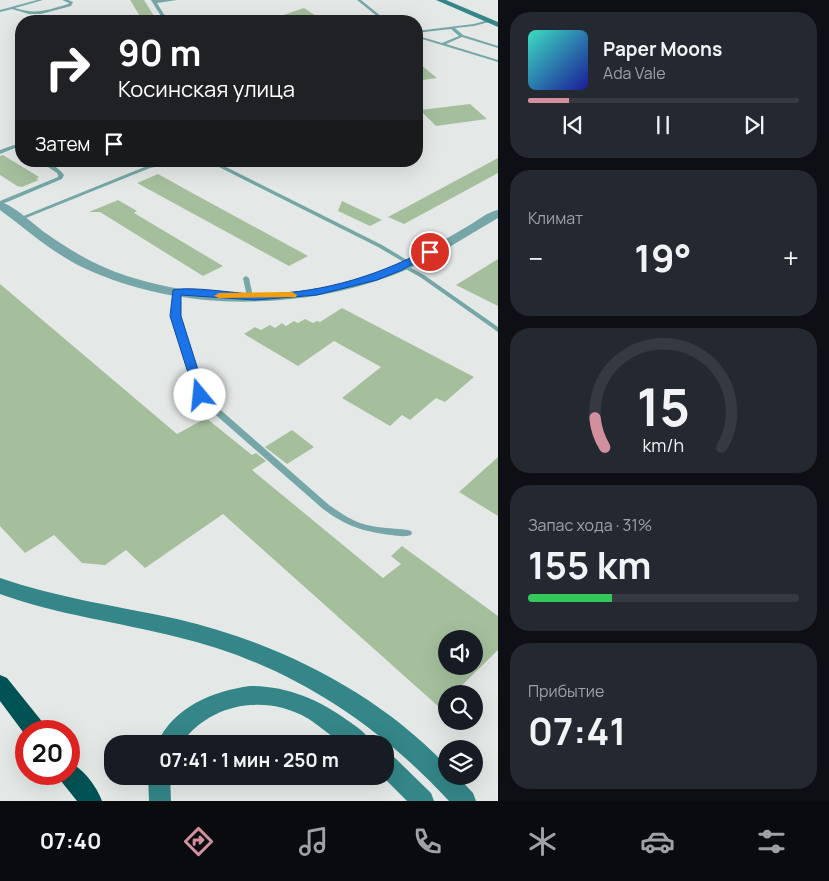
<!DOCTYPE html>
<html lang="ru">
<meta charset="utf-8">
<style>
:root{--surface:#171b24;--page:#242831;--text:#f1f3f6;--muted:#9ea1a6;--line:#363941;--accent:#d2909e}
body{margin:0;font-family:Manrope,sans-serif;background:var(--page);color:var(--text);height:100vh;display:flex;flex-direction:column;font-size:19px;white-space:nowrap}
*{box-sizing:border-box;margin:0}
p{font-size:16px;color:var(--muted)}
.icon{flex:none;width:28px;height:28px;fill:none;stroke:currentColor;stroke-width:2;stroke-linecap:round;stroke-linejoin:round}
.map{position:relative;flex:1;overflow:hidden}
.sheet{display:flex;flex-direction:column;gap:12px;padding:12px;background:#0d0f14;width:331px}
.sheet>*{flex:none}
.banner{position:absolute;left:15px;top:15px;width:408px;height:152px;border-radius:20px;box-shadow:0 5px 20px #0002;background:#202124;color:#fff;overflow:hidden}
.fabs{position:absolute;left:438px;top:630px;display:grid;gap:10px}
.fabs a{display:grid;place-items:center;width:45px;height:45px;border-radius:50%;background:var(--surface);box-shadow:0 5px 20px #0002;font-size:25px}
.speed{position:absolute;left:15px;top:720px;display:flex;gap:10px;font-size:25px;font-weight:700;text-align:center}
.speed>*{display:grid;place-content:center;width:65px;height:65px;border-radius:50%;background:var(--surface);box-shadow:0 5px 20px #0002;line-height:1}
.speed .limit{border:8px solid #d22;background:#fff;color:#111}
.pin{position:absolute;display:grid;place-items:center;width:42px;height:42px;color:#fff;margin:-21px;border:2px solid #fff;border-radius:50%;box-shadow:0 1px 5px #0007}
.me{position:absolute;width:55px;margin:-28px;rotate:343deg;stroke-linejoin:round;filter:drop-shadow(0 0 4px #0008)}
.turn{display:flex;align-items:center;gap:18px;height:105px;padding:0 20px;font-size:22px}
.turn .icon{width:65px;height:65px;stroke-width:2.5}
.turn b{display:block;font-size:35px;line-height:42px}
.then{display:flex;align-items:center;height:48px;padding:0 20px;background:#0003;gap:10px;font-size:19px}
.big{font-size:38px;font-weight:700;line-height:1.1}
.sheet .tile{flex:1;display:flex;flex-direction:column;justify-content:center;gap:8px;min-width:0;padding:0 18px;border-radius:20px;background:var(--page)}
.sheet .dial{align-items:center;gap:0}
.dial svg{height:130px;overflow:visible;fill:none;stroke:var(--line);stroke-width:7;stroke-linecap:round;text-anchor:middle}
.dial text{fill:var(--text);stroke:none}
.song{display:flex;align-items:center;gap:15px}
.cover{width:60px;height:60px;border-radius:8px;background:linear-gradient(135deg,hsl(170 70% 55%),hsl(240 70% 35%))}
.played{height:5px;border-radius:2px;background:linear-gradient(90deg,var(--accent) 15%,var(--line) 15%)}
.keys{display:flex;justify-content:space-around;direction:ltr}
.heat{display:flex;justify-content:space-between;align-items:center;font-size:28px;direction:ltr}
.charge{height:8px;border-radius:4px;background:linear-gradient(90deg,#34c759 31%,var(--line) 0)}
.trip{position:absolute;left:104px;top:735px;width:290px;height:50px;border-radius:20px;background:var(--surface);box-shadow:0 5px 20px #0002;font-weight:700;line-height:50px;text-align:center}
.tabs{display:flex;height:80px;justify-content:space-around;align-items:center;background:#090b0e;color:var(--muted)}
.tabs .icon{width:35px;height:35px}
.tabs .current{color:var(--accent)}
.tabs b{font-size:22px;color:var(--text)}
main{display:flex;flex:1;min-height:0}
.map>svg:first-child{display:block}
.building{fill:#a5bf9d;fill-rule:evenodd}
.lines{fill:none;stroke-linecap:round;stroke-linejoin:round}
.lane{fill:#76a6a7;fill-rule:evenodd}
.street{fill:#76a6a7;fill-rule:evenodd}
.secondary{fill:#348688;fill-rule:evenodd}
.highway{fill:#005355;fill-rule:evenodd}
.route{fill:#1a73e8;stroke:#114b97}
.slow{fill:#f59e0b}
</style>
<main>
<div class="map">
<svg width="498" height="801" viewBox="0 0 498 801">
<rect width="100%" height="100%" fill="#e4e9e7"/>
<path class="building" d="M130 0H144L157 21H143Z
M304 8 324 21H272V19Z
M416 61 437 78 416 81Z
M470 104 487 119 436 126 420 110Z
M3 155 39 177 36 179 39 180 22 187 17 186 0 175V156Z
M498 158V173L404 224 388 217Z
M158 174 196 195 308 256 289 266 137 183Z
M118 200 137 211 134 213 223 266 203 276 100 212H89Z
M342 201 382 220 370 226 338 211Z
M498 259V306L456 285Z
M0 284 177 434 206 418 252 455 256 453 266 461 252 470 383 578 401 564 391 556 402 546 498 616V650L453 694H446V700L439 707 223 514 145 568 126 550 105 565 82 563 54 535 25 553 0 526ZM446 639H474V666H446Z
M342 308 474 377 445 402 436 398 410 420 402 415 390 426 342 398 381 367 334 341 298 366 244 334 255 327 261 330 270 325 275 328 282 323 286 326 294 321 298 323 305 319 313 323 317 321 320 322Z
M292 430 314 447 287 464 265 447Z
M498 457V516L459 492Z"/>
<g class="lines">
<path class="lane" d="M37 0H43L15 8C36 15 48 10 68 4L69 3 62 0H68L73 2 71 6 41 14H29L12 9 0 12V10Z
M151 0H177L157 3 168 21H164Z
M357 0H361L387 21H383Z
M488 20 489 22 474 26 455 28 463 35 498 46V48L462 37 446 44 498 60V62L422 39H416V37H422L442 43 459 36 451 29 416 33V31L474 24Z
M14 145H18L21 148V151L15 148 0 154V150Z
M39 161C48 161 58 167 64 175L62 179 0 205V201L58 177V175L57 173Z
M173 161H185L150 168 21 220H17L16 219 147 166Z
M207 161H214L382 245 412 263 409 265 407 264 378 247Z
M404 264 424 275 498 327V332L420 277 402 267V265Z
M246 276 249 278 253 297 250 299 247 297 243 278Z
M176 290 179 292V316L204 394 207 398 329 505C339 512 349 519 360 523 375 528 392 528 408 530L411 531 412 533 411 535C405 537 398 536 392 535 364 532 346 526 323 509L201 402 196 395 173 316V292Z"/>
<path class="street" d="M0 202C14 205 34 225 47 234 71 251 98 267 127 276 217 305 327 300 412 258 431 248 449 237 468 226 477 221 487 212 498 210V218C463 238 429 262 391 276 295 311 179 312 84 268 54 254 27 230 0 210Z"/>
<path class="secondary" d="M436 0H446L498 22V27Z
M0 578C58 598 117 606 177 619 276 642 375 691 446 765V776H457L473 793 476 801H449C375 721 284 662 177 637 118 622 58 615 0 594Z
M250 686C286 686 318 699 347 720 357 727 367 733 372 744 364 744 353 746 345 744 338 742 316 723 307 718 265 694 210 703 181 744H157C173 707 213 691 250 686Z
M385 753 393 756 431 793 434 801H407L382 776H385Z
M148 776H170L171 801H149Z"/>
<path class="highway" d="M0 675 7 678 44 724 47 731H26V736L0 701Z
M69 762C83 768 97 787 102 801H77L61 781 58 774H69Z"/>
</g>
<path class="route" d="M426 250H430L434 252 402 270 377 280 317 295 255 300 181 295V316L206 395 204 398H196L170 316 173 290C191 286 232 293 253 294 314 295 373 278 426 250Z"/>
<path class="slow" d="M292 292 297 295 296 297 219 298 214 296 219 293Z"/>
</svg>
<div class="fabs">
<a><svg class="icon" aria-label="sound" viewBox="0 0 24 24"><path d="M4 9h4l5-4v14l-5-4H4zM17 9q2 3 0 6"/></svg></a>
<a><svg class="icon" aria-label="search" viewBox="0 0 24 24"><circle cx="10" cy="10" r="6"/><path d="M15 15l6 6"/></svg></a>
<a><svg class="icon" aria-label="layers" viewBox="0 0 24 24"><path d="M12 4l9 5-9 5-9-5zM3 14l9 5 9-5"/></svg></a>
</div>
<div class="speed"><div class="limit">20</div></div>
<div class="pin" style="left:430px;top:252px;background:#d93025"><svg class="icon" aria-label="arrive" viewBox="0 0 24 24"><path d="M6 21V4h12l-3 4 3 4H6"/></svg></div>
<svg class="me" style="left:200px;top:395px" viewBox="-20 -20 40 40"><circle r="19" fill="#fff"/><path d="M0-13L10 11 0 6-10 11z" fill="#1a73e8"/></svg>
<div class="trip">07:41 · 1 мин · 250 m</div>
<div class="banner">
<div class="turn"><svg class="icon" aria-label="right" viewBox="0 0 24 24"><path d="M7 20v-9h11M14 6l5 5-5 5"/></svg><div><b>90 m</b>Косинская улица</div></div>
<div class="then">Затем<svg class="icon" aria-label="arrive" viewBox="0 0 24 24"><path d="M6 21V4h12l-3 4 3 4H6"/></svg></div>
</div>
</div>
<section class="sheet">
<div class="tile">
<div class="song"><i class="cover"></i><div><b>Paper Moons</b><p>Ada Vale</p></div></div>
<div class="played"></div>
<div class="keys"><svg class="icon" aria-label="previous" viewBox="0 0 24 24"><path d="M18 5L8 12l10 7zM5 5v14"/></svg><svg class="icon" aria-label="pause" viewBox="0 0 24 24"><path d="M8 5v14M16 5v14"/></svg><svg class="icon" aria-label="next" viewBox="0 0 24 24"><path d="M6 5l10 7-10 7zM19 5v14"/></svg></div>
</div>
<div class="tile"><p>Климат</p>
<div class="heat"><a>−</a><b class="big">19°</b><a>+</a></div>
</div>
<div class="tile dial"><svg viewBox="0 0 100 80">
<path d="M14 69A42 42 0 1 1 86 69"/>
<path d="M14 69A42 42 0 0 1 8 51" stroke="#d2909e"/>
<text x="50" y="56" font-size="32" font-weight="700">15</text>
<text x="50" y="72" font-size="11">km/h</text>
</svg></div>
<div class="tile"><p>Запас хода · 31%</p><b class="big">155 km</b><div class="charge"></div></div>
<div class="tile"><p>Прибытие</p><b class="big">07:41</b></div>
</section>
</main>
<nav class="tabs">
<b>07:40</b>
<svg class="icon current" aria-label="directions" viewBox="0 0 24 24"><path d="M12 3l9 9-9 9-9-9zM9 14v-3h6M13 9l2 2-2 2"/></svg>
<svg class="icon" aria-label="music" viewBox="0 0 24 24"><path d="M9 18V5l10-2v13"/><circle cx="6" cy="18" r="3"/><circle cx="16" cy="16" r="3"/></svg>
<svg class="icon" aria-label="phone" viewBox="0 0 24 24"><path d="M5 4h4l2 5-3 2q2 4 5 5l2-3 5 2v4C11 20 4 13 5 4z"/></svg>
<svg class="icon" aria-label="climate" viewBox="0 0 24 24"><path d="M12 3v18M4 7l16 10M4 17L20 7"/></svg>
<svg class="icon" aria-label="car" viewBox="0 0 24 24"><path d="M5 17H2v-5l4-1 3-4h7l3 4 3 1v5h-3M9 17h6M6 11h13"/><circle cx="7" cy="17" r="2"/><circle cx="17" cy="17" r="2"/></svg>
<svg class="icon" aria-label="filters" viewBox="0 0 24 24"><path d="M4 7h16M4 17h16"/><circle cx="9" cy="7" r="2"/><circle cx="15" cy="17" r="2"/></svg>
</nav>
